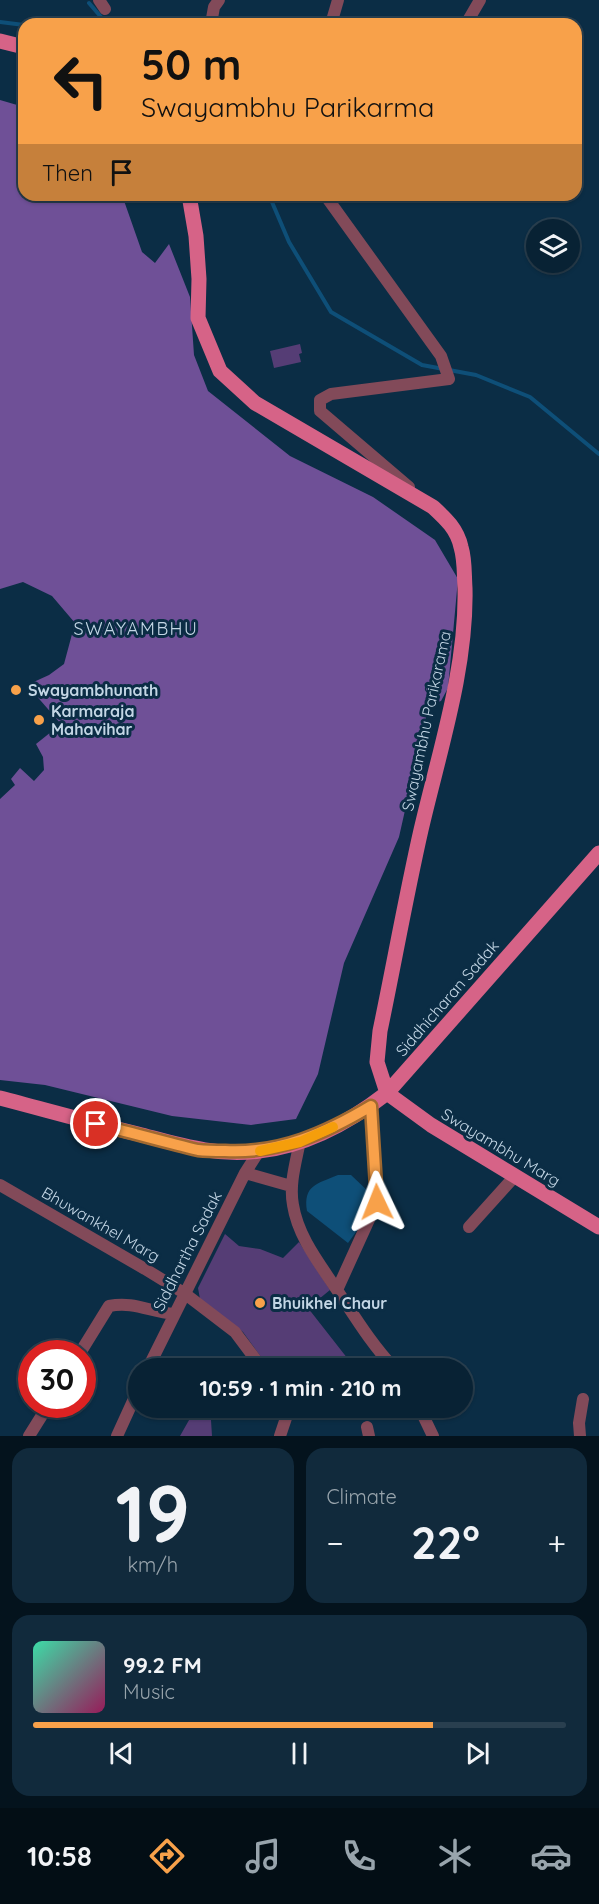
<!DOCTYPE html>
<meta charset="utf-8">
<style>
:root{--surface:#082234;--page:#112a3c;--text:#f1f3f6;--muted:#98a4ac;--line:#293f4f;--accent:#f8a14a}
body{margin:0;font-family:Quicksand,sans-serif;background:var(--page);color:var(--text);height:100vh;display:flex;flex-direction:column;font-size:22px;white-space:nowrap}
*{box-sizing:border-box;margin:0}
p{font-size:20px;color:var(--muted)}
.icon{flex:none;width:33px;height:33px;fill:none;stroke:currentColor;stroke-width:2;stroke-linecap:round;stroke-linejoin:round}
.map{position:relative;height:1436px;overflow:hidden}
.sheet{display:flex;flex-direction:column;gap:12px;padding:12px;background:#04131d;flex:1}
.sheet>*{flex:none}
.banner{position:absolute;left:18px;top:18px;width:564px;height:183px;border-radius:18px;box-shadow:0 2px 4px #0004,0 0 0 2px var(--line);background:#f8a14a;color:#111;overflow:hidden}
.tools{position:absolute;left:526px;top:219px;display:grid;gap:12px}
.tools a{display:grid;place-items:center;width:54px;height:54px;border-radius:50%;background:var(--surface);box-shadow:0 2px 4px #0004,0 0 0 2px var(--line);font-size:30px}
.speed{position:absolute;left:18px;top:1340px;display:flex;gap:12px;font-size:30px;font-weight:700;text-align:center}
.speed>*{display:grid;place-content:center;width:78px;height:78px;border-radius:50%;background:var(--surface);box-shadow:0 2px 4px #0004,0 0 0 2px var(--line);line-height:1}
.speed .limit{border:9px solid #d22;background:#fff;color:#111}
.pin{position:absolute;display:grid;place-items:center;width:51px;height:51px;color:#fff;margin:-26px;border:3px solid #fff;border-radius:50%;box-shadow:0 2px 6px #0007}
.me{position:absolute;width:66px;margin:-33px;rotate:358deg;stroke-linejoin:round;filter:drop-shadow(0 0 4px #0008)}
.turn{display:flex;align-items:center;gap:21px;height:126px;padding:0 24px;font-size:27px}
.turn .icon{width:78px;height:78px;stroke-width:2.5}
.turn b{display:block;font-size:42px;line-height:51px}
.then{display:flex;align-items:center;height:57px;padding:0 24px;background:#0003;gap:12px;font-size:22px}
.big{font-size:45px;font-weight:800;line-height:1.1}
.sheet .card{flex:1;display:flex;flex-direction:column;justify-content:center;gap:9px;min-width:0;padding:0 21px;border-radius:18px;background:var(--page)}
.sheet .dial{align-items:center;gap:0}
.dial b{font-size:78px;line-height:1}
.song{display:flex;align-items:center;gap:18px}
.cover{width:72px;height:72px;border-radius:9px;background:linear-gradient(135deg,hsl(160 70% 55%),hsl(330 70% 35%))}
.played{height:6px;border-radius:3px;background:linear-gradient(90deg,var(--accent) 75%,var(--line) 75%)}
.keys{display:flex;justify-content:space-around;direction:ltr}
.heat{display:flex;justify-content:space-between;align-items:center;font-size:33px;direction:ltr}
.sheet .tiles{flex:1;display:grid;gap:12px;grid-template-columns:1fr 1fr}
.card:last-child{grid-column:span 2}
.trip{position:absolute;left:128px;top:1358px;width:345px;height:60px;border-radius:30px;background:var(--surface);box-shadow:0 2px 4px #0004,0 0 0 2px var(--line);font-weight:800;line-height:60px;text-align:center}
.dock{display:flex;height:96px;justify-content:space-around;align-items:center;background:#030e15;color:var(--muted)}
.dock .icon{width:42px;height:42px}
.dock .active{color:var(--accent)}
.dock b{font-size:27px;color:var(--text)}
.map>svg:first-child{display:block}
.green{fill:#553d75}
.forest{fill:#6f5097}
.water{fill:#0e4f78}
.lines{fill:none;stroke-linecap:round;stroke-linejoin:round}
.stream{stroke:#0e4f78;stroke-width:4}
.minor{stroke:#824a59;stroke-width:12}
.major{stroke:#d66387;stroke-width:15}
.route-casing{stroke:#a16930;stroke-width:15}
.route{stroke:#f8a14a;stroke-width:10}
.slow{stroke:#f59e0b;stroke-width:10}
.poi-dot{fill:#f8a14a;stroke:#0b2d45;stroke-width:2}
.labels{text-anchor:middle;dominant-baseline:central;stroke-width:6;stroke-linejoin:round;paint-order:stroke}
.poi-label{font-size:16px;font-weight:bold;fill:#c3d6e5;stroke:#0b2d45;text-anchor:start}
.street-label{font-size:16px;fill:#c3d6e5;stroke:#0b2d45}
.neighbourhood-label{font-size:18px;letter-spacing:1.5px;fill:#c3d6e5;stroke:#0b2d45}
</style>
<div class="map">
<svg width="599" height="1436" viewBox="0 0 599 1436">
<rect width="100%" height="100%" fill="#0b2d45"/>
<path class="green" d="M300 344 302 353 299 354 301 362 274 368 270 351Z
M225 1234 239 1246 260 1249 283 1258 299 1242 330 1290 308 1308 355 1368H269L243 1332 200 1299 198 1288Z
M289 1407H317L297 1419Z
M193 1413 211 1420 212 1436H180Z"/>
<path class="forest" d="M0 100 24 107V195H122L142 252 155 263 169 244 190 297 194 355 208 391 290 456 373 497 435 540 458 579 448 688 441 701 429 704 399 837 344 963 318 1074 296 1119 251 1125 172 1116 45 1085 0 1080V799L15 785 11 779 20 768 34 781 44 770 43 757 36 744 61 724 27 685 49 675 64 664 75 623 52 596 23 582 0 589Z"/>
<path class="water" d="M338 1175H351L370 1193 371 1211 348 1243 307 1211C303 1185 317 1184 338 1175Z"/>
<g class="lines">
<path class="stream" d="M89 3 107 24
M0 22 24 25
M269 195 289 242 331 312 422 365 476 375 530 397 599 454"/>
<path class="minor" d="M99 0 105 9
M211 24 214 7 219 0
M331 24 338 0
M466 24 480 0
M325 195 441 356 449 379 331 394 320 400V411L409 487
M300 1141C296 1162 289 1184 293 1205 298 1237 320 1264 337 1290 355 1317 372 1345 394 1368
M245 1173 291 1186
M0 1185 145 1269 184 1293 235 1332 262 1368
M469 1227 515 1176
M337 1290 377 1202 371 1106
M80 1353 109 1306C134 1301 150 1312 174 1314
M148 1368 245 1173 259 1151
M419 1407 433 1436
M367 1427 369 1436
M29 1436 49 1404
M117 1436 138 1390
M280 1436 287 1415 283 1407
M580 1436 579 1423 583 1399"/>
<path class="major" d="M0 41 24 47
M189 195 196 236 199 279 198 318 220 371 255 403 433 507C446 519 457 529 461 547 465 560 464 574 465 588 467 668 439 752 421 830 406 896 394 964 380 1031L377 1062 387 1093 431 1125 599 1227
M0 1098C46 1110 92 1123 138 1134 177 1144 217 1157 259 1151 306 1146 351 1121 387 1093L599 853"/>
</g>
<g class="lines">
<g class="route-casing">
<path id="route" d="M96 1124C130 1132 164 1142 198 1150 207 1151 216 1151 225 1151 279 1154 326 1133 371 1106L377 1202"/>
</g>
<use href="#route" class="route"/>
<path class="slow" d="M260 1151 300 1142 333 1127"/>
</g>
<g class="poi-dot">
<circle cx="16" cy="690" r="6"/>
<circle cx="39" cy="720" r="6"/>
<circle cx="260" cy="1303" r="6"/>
</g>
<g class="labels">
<g class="poi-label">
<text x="28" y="690">Swayambhunath</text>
<text x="51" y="711">Karmaraja<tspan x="51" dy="18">Mahavihar</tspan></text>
<text x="272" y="1303">Bhuikhel Chaur</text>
</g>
<g class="street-label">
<text transform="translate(426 721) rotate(-78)">Swayambhu Parikarama</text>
<text transform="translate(447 998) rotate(-49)">Siddhicharan Sadak</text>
<text transform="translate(501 1147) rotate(31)">Swayambhu Marg</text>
<text transform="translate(101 1224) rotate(30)">Bhuwankhel Marg</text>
<text transform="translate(187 1251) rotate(-63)">Siddhartha Sadak</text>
</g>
<g class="neighbourhood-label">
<text x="136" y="628">SWAYAMBHU</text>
</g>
</g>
</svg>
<div class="tools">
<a><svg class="icon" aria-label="layers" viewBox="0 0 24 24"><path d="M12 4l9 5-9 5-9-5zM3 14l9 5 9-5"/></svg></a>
</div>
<div class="speed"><div class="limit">30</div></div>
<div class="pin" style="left:96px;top:1124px;background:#d93025"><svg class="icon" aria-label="arrive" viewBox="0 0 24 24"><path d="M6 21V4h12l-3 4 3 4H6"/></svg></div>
<svg class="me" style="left:377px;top:1202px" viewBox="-20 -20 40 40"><path d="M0-17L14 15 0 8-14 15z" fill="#f8a14a" stroke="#fff" stroke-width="4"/></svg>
<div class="trip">10:59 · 1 min · 210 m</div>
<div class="banner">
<div class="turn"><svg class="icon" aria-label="left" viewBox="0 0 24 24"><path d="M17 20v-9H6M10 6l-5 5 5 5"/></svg><div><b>50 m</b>Swayambhu Parikarma</div></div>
<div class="then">Then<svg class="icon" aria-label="arrive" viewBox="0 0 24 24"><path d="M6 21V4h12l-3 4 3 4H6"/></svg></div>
</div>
</div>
<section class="sheet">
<div class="tiles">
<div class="card dial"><b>19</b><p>km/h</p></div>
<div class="card"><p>Climate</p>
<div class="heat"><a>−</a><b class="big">22°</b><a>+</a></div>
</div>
<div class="card">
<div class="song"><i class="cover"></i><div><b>99.2 FM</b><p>Music</p></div></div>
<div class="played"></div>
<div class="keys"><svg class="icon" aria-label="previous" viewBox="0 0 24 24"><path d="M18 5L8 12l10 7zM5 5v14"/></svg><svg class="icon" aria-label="pause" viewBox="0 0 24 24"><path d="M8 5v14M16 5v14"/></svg><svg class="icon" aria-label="next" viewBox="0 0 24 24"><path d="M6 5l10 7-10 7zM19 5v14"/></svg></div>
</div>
</div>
</section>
<nav class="dock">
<b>10:58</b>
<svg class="icon active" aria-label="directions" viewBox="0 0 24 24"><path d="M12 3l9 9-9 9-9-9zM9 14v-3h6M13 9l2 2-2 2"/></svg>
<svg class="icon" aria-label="music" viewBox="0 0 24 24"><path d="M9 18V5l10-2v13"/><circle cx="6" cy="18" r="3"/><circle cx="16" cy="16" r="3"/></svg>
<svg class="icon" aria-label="phone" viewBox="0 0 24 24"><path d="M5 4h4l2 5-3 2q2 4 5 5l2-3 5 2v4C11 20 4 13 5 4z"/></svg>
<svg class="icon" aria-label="climate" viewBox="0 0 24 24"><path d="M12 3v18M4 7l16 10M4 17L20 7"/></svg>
<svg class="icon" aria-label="car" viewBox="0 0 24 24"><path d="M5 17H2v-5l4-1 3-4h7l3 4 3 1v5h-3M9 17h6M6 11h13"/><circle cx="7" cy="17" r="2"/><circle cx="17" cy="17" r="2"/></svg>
</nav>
